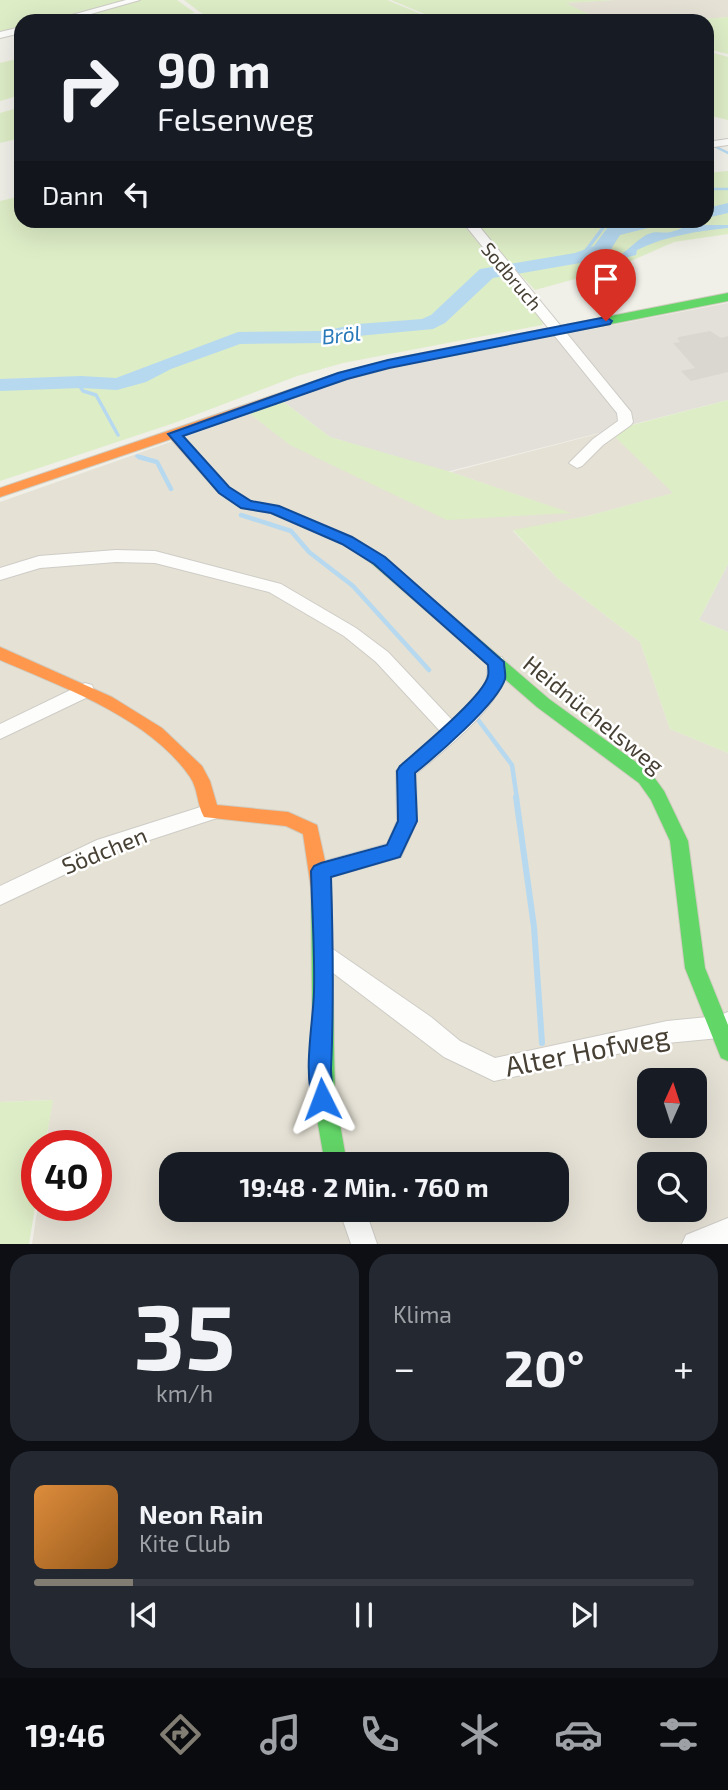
<!DOCTYPE html>
<html lang="de">
<meta charset="utf-8">
<style>
:root{--surface:#171b24;--page:#242831;--text:#f1f3f6;--muted:#9ea1a6;--line:#363941;--accent:#827d73}
body{margin:0;font-family:"Exo 2",sans-serif;background:var(--page);color:var(--text);height:100vh;display:flex;flex-direction:column;font-size:26px;white-space:nowrap}
*{box-sizing:border-box;margin:0}
p{font-size:23px;color:var(--muted)}
.icon{flex:none;width:38px;height:38px;fill:none;stroke:currentColor;stroke-width:2;stroke-linecap:round;stroke-linejoin:round}
.map{position:relative;height:1244px;overflow:hidden}
.details{display:flex;flex-direction:column;gap:10px;padding:10px;background:#0d0f14;flex:1}
.details>*{flex:none}
.guide{position:absolute;left:14px;top:14px;width:700px;height:214px;border-radius:21px;box-shadow:0 7px 28px #0002;background:#171b24;color:var(--text);overflow:hidden}
.needle{width:46px;rotate:3deg}
.fabs{position:absolute;left:637px;top:1068px;display:grid;gap:14px}
.fabs a{display:grid;place-items:center;width:70px;height:70px;border-radius:14px;background:var(--surface);box-shadow:0 7px 28px #0002;font-size:35px}
.speed{position:absolute;left:21px;top:1130px;display:flex;gap:14px;font-size:35px;font-weight:700;text-align:center}
.speed>*{display:grid;place-content:center;width:91px;height:91px;border-radius:50%;background:var(--surface);box-shadow:0 7px 28px #0002;line-height:1}
.speed .limit{border:10px solid #d22;background:#fff;color:#111}
.pin{position:absolute;display:grid;place-items:center;width:60px;height:60px;color:#fff;margin:-72px -30px;border-radius:50% 50% 50% 0;rotate:-45deg;box-shadow:0 0 7px #0007}
.pin .icon{rotate:45deg}
.me{position:absolute;width:77px;margin:-38px;rotate:357deg;stroke-linejoin:round;filter:drop-shadow(0 0 5px #0008)}
.turn{display:flex;align-items:center;gap:24px;height:147px;padding:0 28px;font-size:32px}
.turn .icon{width:91px;height:91px;stroke-width:2.5}
.turn b{display:block;font-size:49px;line-height:60px}
.then{display:flex;align-items:center;height:66px;padding:0 28px;background:#0003;gap:14px;font-size:26px}
.big{font-size:52px;font-weight:700;line-height:1.1}
.details .widget{flex:1;display:flex;flex-direction:column;justify-content:center;gap:10px;min-width:0;padding:0 24px;border-radius:21px;background:var(--page)}
.details .dial{align-items:center;gap:0}
.dial b{font-size:91px;line-height:1}
.song{display:flex;align-items:center;gap:21px}
.cover{width:84px;height:84px;border-radius:10px;background:linear-gradient(135deg,hsl(30 70% 55%),hsl(30 70% 35%))}
.played{height:7px;border-radius:4px;background:linear-gradient(90deg,var(--accent) 15%,var(--line) 15%)}
.keys{display:flex;justify-content:space-around;direction:ltr}
.heat{display:flex;justify-content:space-between;align-items:center;font-size:38px;direction:ltr}
.details .tiles{flex:1;display:grid;gap:10px;grid-template-columns:1fr 1fr}
.widget:last-child{grid-column:span 2}
.trip{position:absolute;left:159px;top:1152px;width:410px;height:70px;border-radius:21px;background:var(--surface);box-shadow:0 7px 28px #0002;font-weight:700;line-height:70px;text-align:center}
.tabs{display:flex;height:112px;justify-content:space-around;align-items:center;background:#090b0e;color:var(--muted)}
.tabs .icon{width:49px;height:49px}
.tabs .active{color:var(--accent)}
.tabs b{font-size:32px;color:var(--text)}
.map>svg:first-child{display:block}
.residential{fill:#e5e1d5;fill-rule:evenodd}
.industrial{fill:#e3e0d9}
.green{fill:#ddedc6}
.water{fill:#b6d9f0}
.lines{fill:none;stroke-linecap:round;stroke-linejoin:round}
.stream-far3{stroke:#b6d9f0;stroke-width:2.5}
.stream-far2{stroke:#b6d9f0;stroke-width:3.5}
.stream-far1{stroke:#b6d9f0;stroke-width:4.5}
.stream{stroke:#b6d9f0;stroke-width:6}
.river{fill:#b6d9f0;fill-rule:evenodd}
.building{fill:#dad7d1}
.street-casing{stroke:#ceccc6;stroke-width:2}
.fast-casing{stroke:#d0ccbf;stroke-width:2}
.slow-casing{stroke:#d0ccbf;stroke-width:2}
.street{fill:#fdfdfc;fill-rule:evenodd}
.fast{fill:#63d668;fill-rule:evenodd}
.slow{fill:#ff974d;fill-rule:evenodd}
.route{fill:#1a73e8;stroke:#114b97;stroke-width:2}
.labels{text-anchor:middle;dominant-baseline:central;stroke-width:5;stroke-linejoin:round;paint-order:stroke}
.far-street-label{font-size:19px;fill:#474034;stroke:#fff}
.far-water-label{font-size:21px;font-style:italic;fill:#2778b9;stroke:#fff}
.street-label{font-size:23px;fill:#474034;stroke:#fff}
.near-street-label{font-size:28px;fill:#474034;stroke:#fff}
</style>
<div class="map">
<svg width="728" height="1244" viewBox="0 0 728 1244">
<rect width="100%" height="100%" fill="#f0efe8"/>
<path class="residential" d="M615 0H728V17L683 21H602L564 3Z
M250 414 291 445 569 513 451 472 609 431 674 493 588 516 513 531 557 578 640 642 670 729 728 753V1244H32L38 1206H96V1146H46L52 1100 0 1102V502ZM649 1080H695V1125H649ZM172 1164H556V1209H172ZM649 1164H695V1209H649Z"/>
<path class="industrial" d="M728 303V400L446 472 330 437 281 400 364 373Z
M728 564V632L699 620Z"/>
<path class="green" d="M0 0H177L195 13 148 21H21V37L12 32 0 35Z
M184 0H387L438 21H212Z
M391 0H615L566 3 602 21H441Z
M728 17V54L707 49V21H683Z
M707 51 728 57V120L707 115Z
M21 58V95L0 101V63Z
M21 107V138L0 143V113Z
M728 171V234L674 242 615 268 535 290 469 221 707 220V173Z
M21 196V220L460 221 545 322 542 325 343 363 297 376 174 423 0 481V201Z
M281 400 330 437 451 472 571 513 447 520 290 445 250 414Z
M728 400V564L699 620 728 632V753L670 729 640 642 557 578 513 530 588 516 673 493 609 431Z
M53 1100 45 1146H37V1195L29 1244H0V1102Z"/>
<path class="water" d="M695 225H728V228C698 231 665 236 637 250L636 255 609 262C624 255 633 243 646 235 657 229 664 235 674 231 682 229 686 225 695 225Z"/>
<g class="lines">
<path class="stream-far3" d="M707 128 712 135 711 141
M716 147 728 153
M707 189H728"/>
<path class="stream-far2" d="M581 257 609 220
M77 382 83 391 96 395 118 435
M137 456 145 458"/>
<path class="stream-far1" d="M139 457 157 462 171 489
M241 515 291 531 309 552 353 586 429 670
M479 721 512 765 517 799"/>
<path class="stream" d="M516 797 534 927 542 1043"/>
<path class="river" d="M728 203V213L707 218V208Z
M634 220H667L664 224 620 235 608 254 586 262 493 278 445 323 433 329 358 336 323 343 240 344 171 369 146 382 117 390 81 388 0 391V379L81 376 116 378 238 332 323 331 358 324 422 319 431 315 480 269 575 253 594 246 608 227Z"/>
</g>
<path class="building" d="M710 331 721 338 728 336V372L691 381 681 371 695 368 673 343 680 342 677 338 679 337Z"/>
<g class="lines">
<g class="street-casing">
<path id="street" d="M126 0H140L66 21H50Z
M21 27V33L0 38V32Z
M728 139V145L707 148V142Z
M461 220H474L631 412 633 422 631 425 603 445 582 466 577 468 569 463 593 439 618 421 617 413Z
M116 550 155 551 281 584 356 628 388 652 452 720C464 709 480 695 486 680 489 672 486 665 490 657H502C522 693 440 753 416 774L417 821 401 857 321 880 314 877 311 871 314 865 321 862 387 844 397 821 396 771 440 731 376 662 344 636 269 592 155 563 116 562 40 568 0 580V568L39 556Z
M85 683 92 685 94 690 92 695 0 739V724Z
M210 804 217 806 220 812 217 818 110 853 0 905V886L97 840Z
M324 943 431 1017 460 1041 495 1058 667 1021 718 1016 728 1012V1034L719 1038 667 1043 494 1081 444 1057 316 960 313 953 316 946Z
M339 1209H365L377 1244H351Z
M728 1218V1244H682L686 1235Z"/>
</g>
<g class="fast-casing">
<path id="fast" d="M728 293V301L402 365 396 361 402 357Z
M375 553 380 554 549 699 651 773 664 791 688 841 705 968 728 1025V1061L721 1058 685 968 670 841 651 800 639 783 537 707 370 562 368 558Z
M321 880 328 882 331 888 335 1096 347 1164H325L313 1096 311 888 314 882Z"/>
</g>
<g class="slow-casing">
<path id="slow" d="M402 357 406 358V364L347 379 182 435 229 487 251 501 279 506 352 537 380 554 382 558 380 562H370L342 543 271 513 242 508 219 493 171 439 0 497V488L339 373Z
M0 647 112 697 162 728 202 766 210 781 217 805 288 812 317 825 331 888 328 894 321 896 314 894 311 888 303 834 286 826 204 817C197 805 198 788 190 777 150 718 62 687 0 660Z"/>
</g>
<use href="#street" class="street"/>
<use href="#fast" class="fast"/>
<use href="#slow" class="slow"/>
</g>
<path class="route" d="M606 317 612 321 610 324 389 368 347 379 183 436 229 487 251 501 279 506 352 537 385 557 504 662C504 667 506 674 505 679 498 703 436 756 415 773L417 821 400 857 331 877C333 941 334 1004 331 1069 331 1082 335 1094 330 1106L322 1110 315 1106C302 1076 313 1025 314 992 315 952 312 911 311 871L314 866 321 863 387 845 398 821 397 771 400 766C418 750 484 696 488 676 489 672 488 668 488 665L374 564 342 544 271 513 241 508 219 493 168 434 338 373 388 360Z"/>
<g class="labels">
<g class="far-street-label">
<text transform="translate(512 276) rotate(50)">Sodbruch</text>
</g>
<g class="far-water-label">
<text transform="translate(341 334) rotate(-6)">Bröl</text>
</g>
<g class="street-label">
<text transform="translate(594 714) rotate(39)">Heidnüchelsweg</text>
<text transform="translate(104 850) rotate(-22)">Södchen</text>
</g>
<g class="near-street-label">
<text transform="translate(587 1050) rotate(-11)">Alter Hofweg</text>
</g>
</g>
</svg>
<div class="fabs">
<a><svg class="needle" viewBox="-14 -14 28 28"><path d="M0-13l5 13h-10z" fill="#e53935"/><path d="M0 13l5-13h-10z" fill="#9ea1a6"/></svg></a>
<a><svg class="icon" aria-label="search" viewBox="0 0 24 24"><circle cx="10" cy="10" r="6"/><path d="M15 15l6 6"/></svg></a>
</div>
<div class="speed"><div class="limit">40</div></div>
<div class="pin" style="left:606px;top:321px;background:#d93025"><svg class="icon" aria-label="arrive" viewBox="0 0 24 24"><path d="M6 21V4h12l-3 4 3 4H6"/></svg></div>
<svg class="me" style="left:322px;top:1099px" viewBox="-20 -20 40 40"><path d="M0-17L14 15 0 8-14 15z" fill="#1a73e8" stroke="#fff" stroke-width="4"/></svg>
<div class="trip">19:48 · 2 Min. · 760 m</div>
<div class="guide">
<div class="turn"><svg class="icon" aria-label="right" viewBox="0 0 24 24"><path d="M7 20v-9h11M14 6l5 5-5 5"/></svg><div><b>90 m</b>Felsenweg</div></div>
<div class="then">Dann<svg class="icon" aria-label="left" viewBox="0 0 24 24"><path d="M17 20v-9H6M10 6l-5 5 5 5"/></svg></div>
</div>
</div>
<section class="details">
<div class="tiles">
<div class="widget dial"><b>35</b><p>km/h</p></div>
<div class="widget"><p>Klima</p>
<div class="heat"><a>−</a><b class="big">20°</b><a>+</a></div>
</div>
<div class="widget">
<div class="song"><i class="cover"></i><div><b>Neon Rain</b><p>Kite Club</p></div></div>
<div class="played"></div>
<div class="keys"><svg class="icon" aria-label="previous" viewBox="0 0 24 24"><path d="M18 5L8 12l10 7zM5 5v14"/></svg><svg class="icon" aria-label="pause" viewBox="0 0 24 24"><path d="M8 5v14M16 5v14"/></svg><svg class="icon" aria-label="next" viewBox="0 0 24 24"><path d="M6 5l10 7-10 7zM19 5v14"/></svg></div>
</div>
</div>
</section>
<nav class="tabs">
<b>19:46</b>
<svg class="icon active" aria-label="directions" viewBox="0 0 24 24"><path d="M12 3l9 9-9 9-9-9zM9 14v-3h6M13 9l2 2-2 2"/></svg>
<svg class="icon" aria-label="music" viewBox="0 0 24 24"><path d="M9 18V5l10-2v13"/><circle cx="6" cy="18" r="3"/><circle cx="16" cy="16" r="3"/></svg>
<svg class="icon" aria-label="phone" viewBox="0 0 24 24"><path d="M5 4h4l2 5-3 2q2 4 5 5l2-3 5 2v4C11 20 4 13 5 4z"/></svg>
<svg class="icon" aria-label="climate" viewBox="0 0 24 24"><path d="M12 3v18M4 7l16 10M4 17L20 7"/></svg>
<svg class="icon" aria-label="car" viewBox="0 0 24 24"><path d="M5 17H2v-5l4-1 3-4h7l3 4 3 1v5h-3M9 17h6M6 11h13"/><circle cx="7" cy="17" r="2"/><circle cx="17" cy="17" r="2"/></svg>
<svg class="icon" aria-label="filters" viewBox="0 0 24 24"><path d="M4 7h16M4 17h16"/><circle cx="9" cy="7" r="2"/><circle cx="15" cy="17" r="2"/></svg>
</nav>
